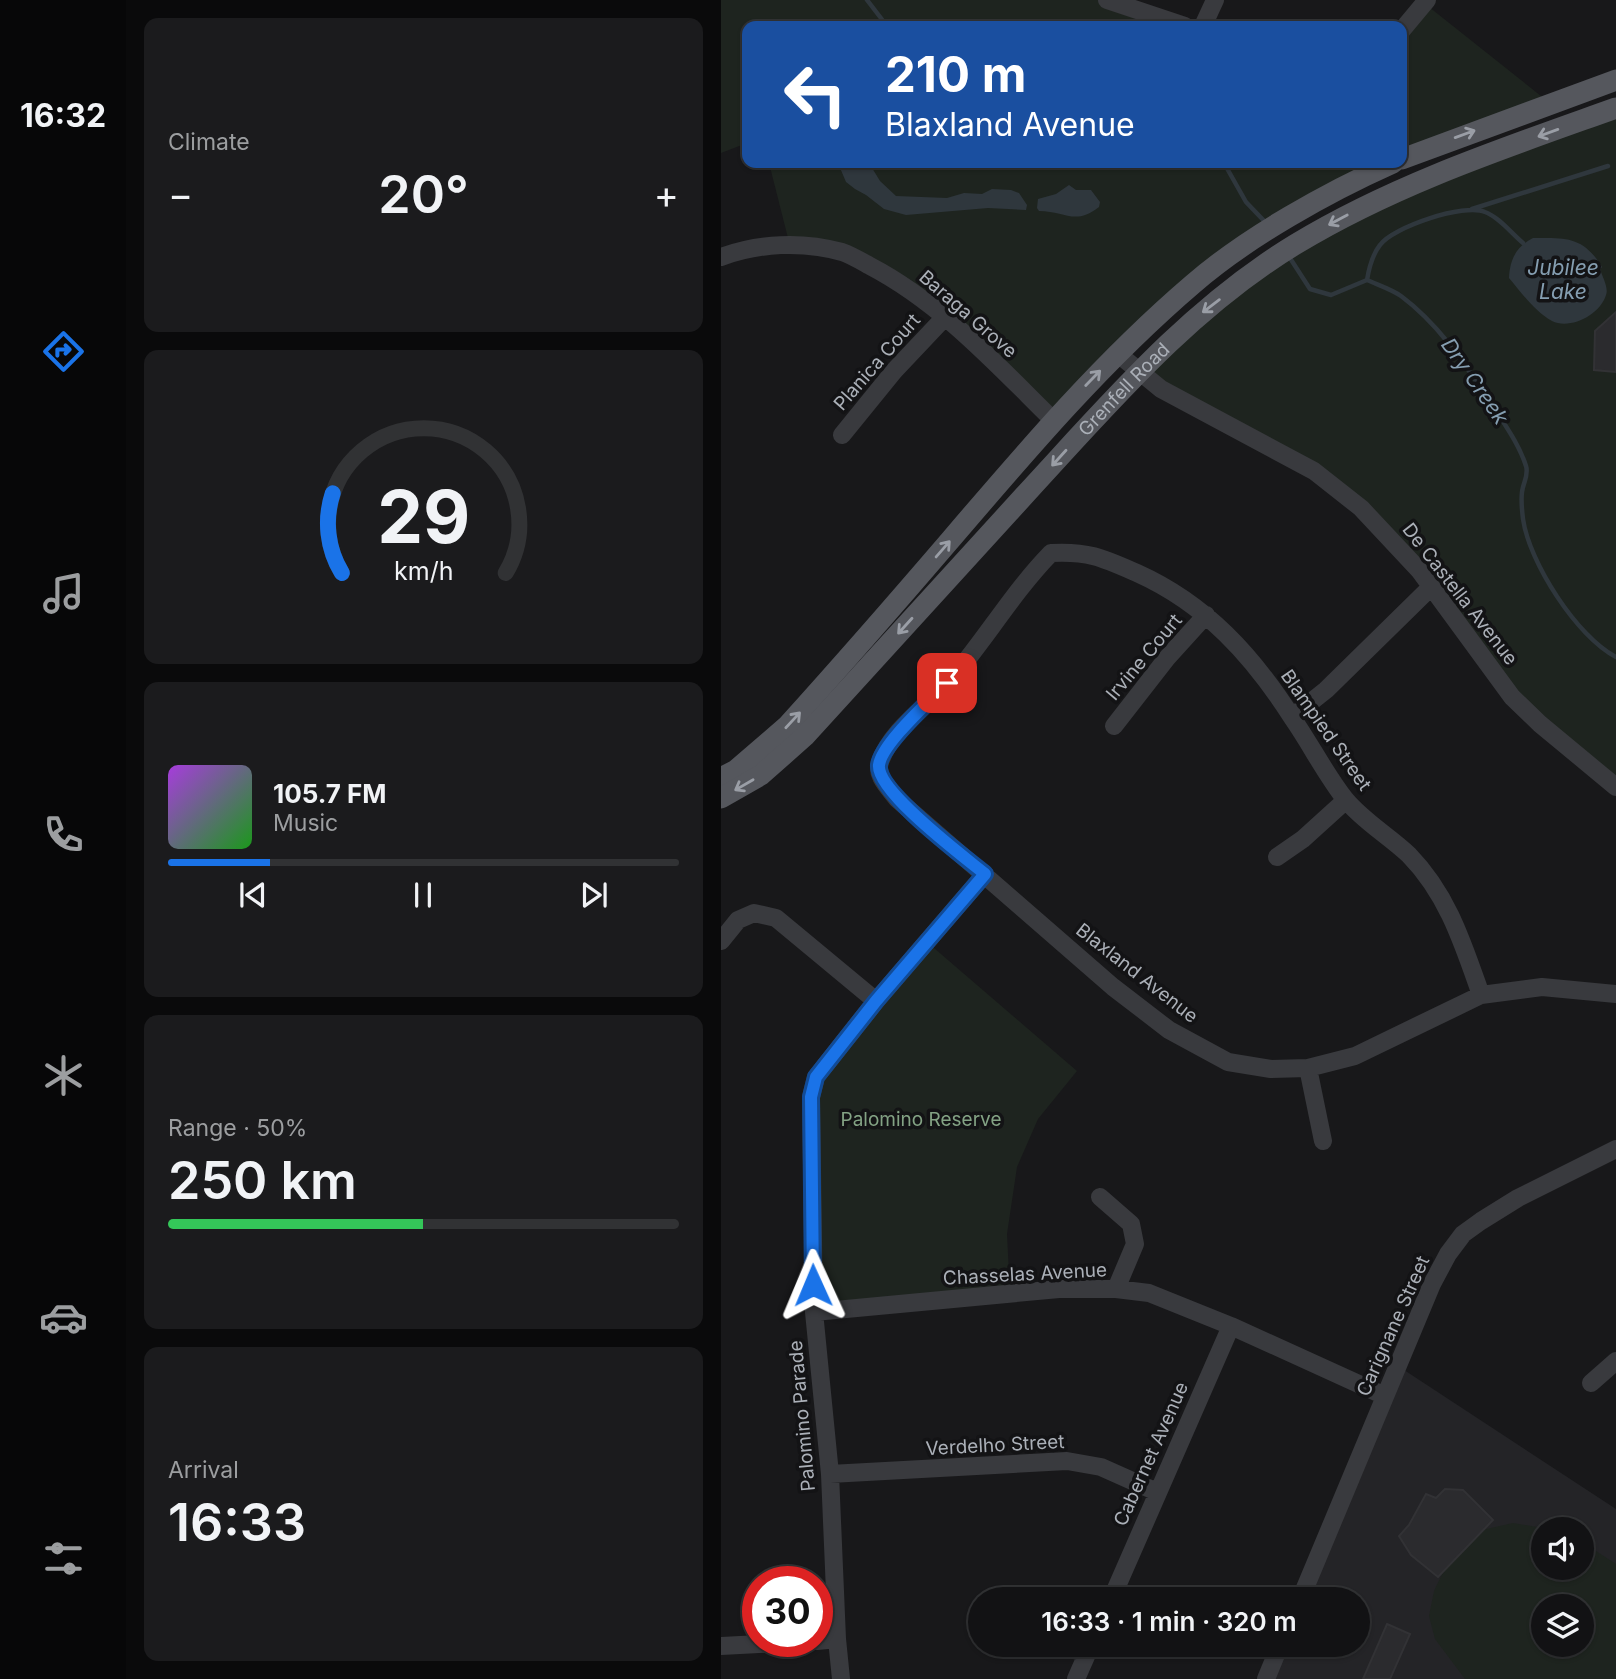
<!DOCTYPE html>
<meta charset="utf-8">
<style>
:root{--surface:#121214;--page:#1b1b1d;--text:#f1f3f6;--muted:#9c9ea0;--line:#313234;--accent:#1a73e8}
body{margin:0;font-family:Inter,sans-serif;background:var(--page);color:var(--text);height:100vh;display:flex;flex-direction:column;font-size:26px;white-space:nowrap}
*{box-sizing:border-box;margin:0}
p{font-size:23px;color:var(--muted)}
.icon{flex:none;width:38px;height:38px;fill:none;stroke:currentColor;stroke-width:2;stroke-linecap:round;stroke-linejoin:round}
.map{position:relative;flex:1;overflow:hidden}
.drawer{display:flex;flex-direction:column;gap:18px;padding:18px;background:#0a0a0b;width:595px}
.drawer>*{flex:none}
.guide{position:absolute;left:21px;top:21px;width:665px;height:147px;border-radius:14px;box-shadow:0 2px 5px #0004,0 0 0 2px var(--line);background:#1a4fa0;color:#fff;overflow:hidden}
.fabs{position:absolute;left:810px;top:1517px;display:grid;gap:14px}
.fabs a{display:grid;place-items:center;width:63px;height:63px;border-radius:50%;background:var(--surface);box-shadow:0 2px 5px #0004,0 0 0 2px var(--line);font-size:35px}
.speed{position:absolute;left:21px;top:1566px;display:flex;gap:14px;font-size:35px;font-weight:700;text-align:center}
.speed>*{display:grid;place-content:center;width:91px;height:91px;border-radius:50%;background:var(--surface);box-shadow:0 2px 5px #0004,0 0 0 2px var(--line);line-height:1}
.speed .limit{border:10px solid #d22;background:#fff;color:#111}
.pin{position:absolute;display:grid;place-items:center;width:60px;height:60px;color:#fff;margin:-30px;border-radius:14px;box-shadow:0 4px 10px #0006}
.me{position:absolute;width:77px;margin:-38px;rotate:359deg;stroke-linejoin:round;filter:drop-shadow(0 0 5px #0008)}
.turn{display:flex;align-items:center;gap:24px;height:147px;padding:0 28px;font-size:32px}
.turn .icon{width:91px;height:91px;stroke-width:2.5}
.turn b{display:block;font-size:49px;line-height:60px}
.big{font-size:52px;font-weight:600;line-height:1.1}
.drawer .widget{flex:1;display:flex;flex-direction:column;justify-content:center;gap:10px;min-width:0;padding:0 24px;border-radius:14px;background:var(--page)}
.drawer .dial{align-items:center;gap:0}
.dial svg{height:182px;overflow:visible;fill:none;stroke:var(--line);stroke-width:7;stroke-linecap:round;text-anchor:middle}
.dial text{fill:var(--text);stroke:none}
.song{display:flex;align-items:center;gap:21px}
.cover{width:84px;height:84px;border-radius:10px;background:linear-gradient(135deg,hsl(280 70% 55%),hsl(120 70% 35%))}
.played{height:7px;border-radius:4px;background:linear-gradient(90deg,var(--accent) 20%,var(--line) 20%)}
.keys{display:flex;justify-content:space-around;direction:ltr}
.heat{display:flex;justify-content:space-between;align-items:center;font-size:38px;direction:ltr}
.charge{height:10px;border-radius:5px;background:linear-gradient(90deg,#34c759 50%,var(--line) 0)}
.trip{position:absolute;left:247px;top:1587px;width:402px;height:70px;border-radius:35px;background:var(--surface);box-shadow:0 2px 5px #0004,0 0 0 2px var(--line);font-weight:600;line-height:70px;text-align:center}
main{display:flex;flex:1;min-height:0}
.tabs{display:flex;flex-direction:column;width:126px;justify-content:space-around;align-items:center;background:#070708;color:var(--muted)}
.tabs .icon{width:49px;height:49px}
.tabs .current{color:var(--accent)}
.tabs b{font-size:32px;color:var(--text)}
.map>svg:first-child{display:block}
.built{fill:#242427;fill-rule:evenodd}
.green{fill:#1e241f;fill-rule:evenodd}
.water{fill:#2f373d}
.lines{fill:none;stroke-linecap:round;stroke-linejoin:round}
.stream{stroke:#2f373d;stroke-width:4.5}
.building{fill:#2b2b2e;stroke:#323235;stroke-width:2}
.minor{stroke:#393a3e;stroke-width:18}
.major{stroke:#55575d;stroke-width:21}
.oneway{stroke:#9a9ea6}
.route-casing{stroke:#114b97;stroke-width:18}
.route{stroke:#1a73e8;stroke-width:12}
.labels{text-anchor:middle;dominant-baseline:central;stroke-width:7;stroke-linejoin:round;paint-order:stroke}
.street-label{font-size:19px;fill:#abb0b8;stroke:#131315}
.park-label{font-size:19px;fill:#83a284;stroke:#131315}
.water-label{font-size:21px;font-style:italic;fill:#859eb1;stroke:#131315}
</style>
<main>
<nav class="tabs">
<b>16:32</b>
<svg class="icon current" aria-label="directions" viewBox="0 0 24 24"><path d="M12 3l9 9-9 9-9-9zM9 14v-3h6M13 9l2 2-2 2"/></svg>
<svg class="icon" aria-label="music" viewBox="0 0 24 24"><path d="M9 18V5l10-2v13"/><circle cx="6" cy="18" r="3"/><circle cx="16" cy="16" r="3"/></svg>
<svg class="icon" aria-label="phone" viewBox="0 0 24 24"><path d="M5 4h4l2 5-3 2q2 4 5 5l2-3 5 2v4C11 20 4 13 5 4z"/></svg>
<svg class="icon" aria-label="climate" viewBox="0 0 24 24"><path d="M12 3v18M4 7l16 10M4 17L20 7"/></svg>
<svg class="icon" aria-label="car" viewBox="0 0 24 24"><path d="M5 17H2v-5l4-1 3-4h7l3 4 3 1v5h-3M9 17h6M6 11h13"/><circle cx="7" cy="17" r="2"/><circle cx="17" cy="17" r="2"/></svg>
<svg class="icon" aria-label="filters" viewBox="0 0 24 24"><path d="M4 7h16M4 17h16"/><circle cx="9" cy="7" r="2"/><circle cx="15" cy="17" r="2"/></svg>
</nav>
<section class="drawer">
<div class="widget"><p>Climate</p>
<div class="heat"><a>−</a><b class="big">20°</b><a>+</a></div>
</div>
<div class="widget dial"><svg viewBox="0 0 100 80">
<path d="M14 69A42 42 0 1 1 86 69"/>
<path d="M14 69A42 42 0 0 1 10 34" stroke="#1a73e8"/>
<text x="50" y="56" font-size="32" font-weight="700">29</text>
<text x="50" y="72" font-size="11">km/h</text>
</svg></div>
<div class="widget">
<div class="song"><i class="cover"></i><div><b>105.7 FM</b><p>Music</p></div></div>
<div class="played"></div>
<div class="keys"><svg class="icon" aria-label="previous" viewBox="0 0 24 24"><path d="M18 5L8 12l10 7zM5 5v14"/></svg><svg class="icon" aria-label="pause" viewBox="0 0 24 24"><path d="M8 5v14M16 5v14"/></svg><svg class="icon" aria-label="next" viewBox="0 0 24 24"><path d="M6 5l10 7-10 7zM19 5v14"/></svg></div>
</div>
<div class="widget"><p>Range · 50%</p><b class="big">250 km</b><div class="charge"></div></div>
<div class="widget"><p>Arrival</p><b class="big">16:33</b></div>
</section>
<div class="map">
<svg width="895" height="1679" viewBox="0 0 895 1679">
<rect width="100%" height="100%" fill="#18181a"/>
<path class="built" d="M677 1366 895 1509V1679H545L559 1645H637V1600L579 1599ZM822 1530H861V1568H822ZM822 1606H861V1645H822Z"/>
<path class="green" d="M0 0H386L464 26H26V143L0 153Z
M703 3 830 104 681 162V30Z
M891 109 895 120V787L813 719 716 595 593 471 417 371 588 236Z
M48 163H678L514 253 332 420 224 317 123 252 69 246Z
M206 942 356 1071 317 1119 296 1167 286 1234 289 1293 93 1312 90 1097Z
M792 1523 828 1529 822 1530V1568H861V1542L895 1564V1679H744L714 1639 708 1616 713 1591 724 1568 761 1530ZM822 1606H861V1645H822Z"/>
<path class="water" d="M117 163H148L159 181 175 196 226 198 243 193 261 194 271 189 290 190 298 193 306 205 305 210 267 208 185 215 163 209 145 195 134 189 125 182Z
M348 185 355 190H370L379 202 378 207C354 226 344 211 318 211L316 208 317 199 335 194Z
M812 238C845 238 862 236 881 267L879 269C881 276 888 288 885 295 879 315 849 330 831 321 814 312 800 292 788 278 789 259 795 247 812 238Z"/>
<g class="lines">
<path class="stream" d="M146 0 166 26
M202 163H203
M282 163 316 165 351 163
M503 163 525 202 547 225
M751 209 887 166
M567 255 589 289 610 295 646 280C657 285 670 289 680 296 719 325 745 366 772 406 784 425 798 444 805 466 808 475 802 483 801 492 800 500 801 511 802 519 808 562 856 637 895 657
M646 280C648 268 651 255 659 245 672 227 743 203 764 212 778 217 791 234 802 243"/>
</g>
<path class="building" d="M895 312V372L873 370 874 331Z
M724 1489 742 1490 772 1520 717 1577 690 1555 678 1536 688 1525 705 1494 715 1498Z
M666 1624 689 1634 669 1679H642Z"/>
<g class="lines">
<path class="minor" d="M386 0 464 26
M482 26 494 0
M681 30 706 0
M0 257C38 243 81 241 121 252 130 255 140 261 149 266 220 303 276 365 332 420
M396 353 440 389 593 471 640 508 698 570 791 697 819 724 895 787
M121 435 173 371 224 317
M571 717 605 690 710 587
M393 726 446 658 485 615
M556 857 582 839 625 800
M0 941 17 920 33 913 55 918 155 1001
M760 995C742 944 727 895 688 855 668 836 642 821 624 799 605 775 590 745 572 719 532 656 485 604 416 573 382 558 368 551 330 553 291 593 263 642 226 684 204 708 170 730 159 762 154 776 168 788 176 799L392 987 448 1030 507 1062 550 1069 587 1068 634 1056 760 995 821 987 895 994
M587 1068 602 1141
M379 1197 410 1224 414 1244 395 1289
M93 1312 338 1289H395L428 1293 510 1326 664 1396
M870 1383 895 1361
M109 1474 346 1461 380 1467 436 1492
M390 1600 510 1326
M579 1600 711 1284 727 1254 742 1234 760 1221 797 1198 895 1149
M96 1641 116 1639
M337 1645 366 1654
M0 1646 78 1642
M120 1679 116 1639 109 1474 93 1312 90 1097 95 1077 155 1001 264 874
M355 1679 370 1645
M545 1679 559 1645"/>
<g class="major">
<path d="M681 159 895 80"/>
<path d="M0 778 15 770 66 726C122 664 177 601 231 538 307 449 383 360 472 284 526 237 607 192 672 163"/>
<path id="s1" d="M0 798 40 775 84 736C160 653 236 570 312 486 393 398 471 307 575 244 674 184 786 147 895 108"/>
</g>
</g>
<defs><path id="oneway-shaft" d="M-6 0H5M1.5-3L5.5 0L1.5 3" fill="none" stroke-width="1.6" stroke-linecap="round" stroke-linejoin="round" transform="scale(1.75)"/></defs>
<g class="oneway">
<use href="#oneway-shaft" transform="translate(827 133) rotate(160)"/>
<use href="#oneway-shaft" transform="translate(744 134) rotate(-20)"/>
<use href="#oneway-shaft" transform="translate(617 220) rotate(152)"/>
<use href="#oneway-shaft" transform="translate(490 306) rotate(143)"/>
<use href="#oneway-shaft" transform="translate(372 378) rotate(-46)"/>
<use href="#oneway-shaft" transform="translate(338 458) rotate(132)"/>
<use href="#oneway-shaft" transform="translate(222 549) rotate(-49)"/>
<use href="#oneway-shaft" transform="translate(184 626) rotate(132)"/>
<use href="#oneway-shaft" transform="translate(72 720) rotate(-47)"/>
<use href="#oneway-shaft" transform="translate(23 785) rotate(150)"/>
</g>
<g class="lines">
<g class="route-casing">
<path id="route" d="M92 1285 90 1097 95 1077 155 1001 264 874C242 856 155 791 158 765 161 743 210 700 226 683"/>
</g>
<use href="#route" class="route"/>
</g>
<g class="labels">
<g class="street-label">
<text transform="translate(247 314) rotate(41)">Baraga Grove</text>
<text transform="translate(156 362) rotate(-49)">Planica Court</text>
<text stroke="none"><textPath href="#s1" startOffset="576">Grenfell Road</textPath></text>
<text transform="translate(739 594) rotate(52)">De Castella Avenue</text>
<text transform="translate(423 657) rotate(-50)">Irvine Court</text>
<text transform="translate(605 730) rotate(55)">Blampied Street</text>
<text transform="translate(416 973) rotate(38)">Blaxland Avenue</text>
<text transform="translate(304 1274) rotate(-3)">Chasselas Avenue</text>
<text transform="translate(672 1326) rotate(-66)">Carignane Street</text>
<text transform="translate(81 1416) rotate(-95)">Palomino Parade</text>
<text transform="translate(274 1445) rotate(-3)">Verdelho Street</text>
<text transform="translate(430 1454) rotate(-66)">Cabernet Avenue</text>
</g>
<g class="park-label">
<text x="200" y="1119">Palomino Reserve</text>
</g>
<g class="water-label">
<text x="842" y="267">Jubilee<tspan x="842" dy="24">Lake</tspan></text>
<text transform="translate(754 381) rotate(55)">Dry Creek</text>
</g>
</g>
</svg>
<div class="fabs">
<a><svg class="icon" aria-label="sound" viewBox="0 0 24 24"><path d="M4 9h4l5-4v14l-5-4H4zM17 9q2 3 0 6"/></svg></a>
<a><svg class="icon" aria-label="layers" viewBox="0 0 24 24"><path d="M12 4l9 5-9 5-9-5zM3 14l9 5 9-5"/></svg></a>
</div>
<div class="speed"><div class="limit">30</div></div>
<div class="pin" style="left:226px;top:683px;background:#d93025"><svg class="icon" aria-label="arrive" viewBox="0 0 24 24"><path d="M6 21V4h12l-3 4 3 4H6"/></svg></div>
<svg class="me" style="left:92px;top:1285px" viewBox="-20 -20 40 40"><path d="M0-17L14 15 0 8-14 15z" fill="#1a73e8" stroke="#fff" stroke-width="4"/></svg>
<div class="trip">16:33 · 1 min · 320 m</div>
<div class="guide">
<div class="turn"><svg class="icon" aria-label="left" viewBox="0 0 24 24"><path d="M17 20v-9H6M10 6l-5 5 5 5"/></svg><div><b>210 m</b>Blaxland Avenue</div></div>
</div>
</div>
</main>
